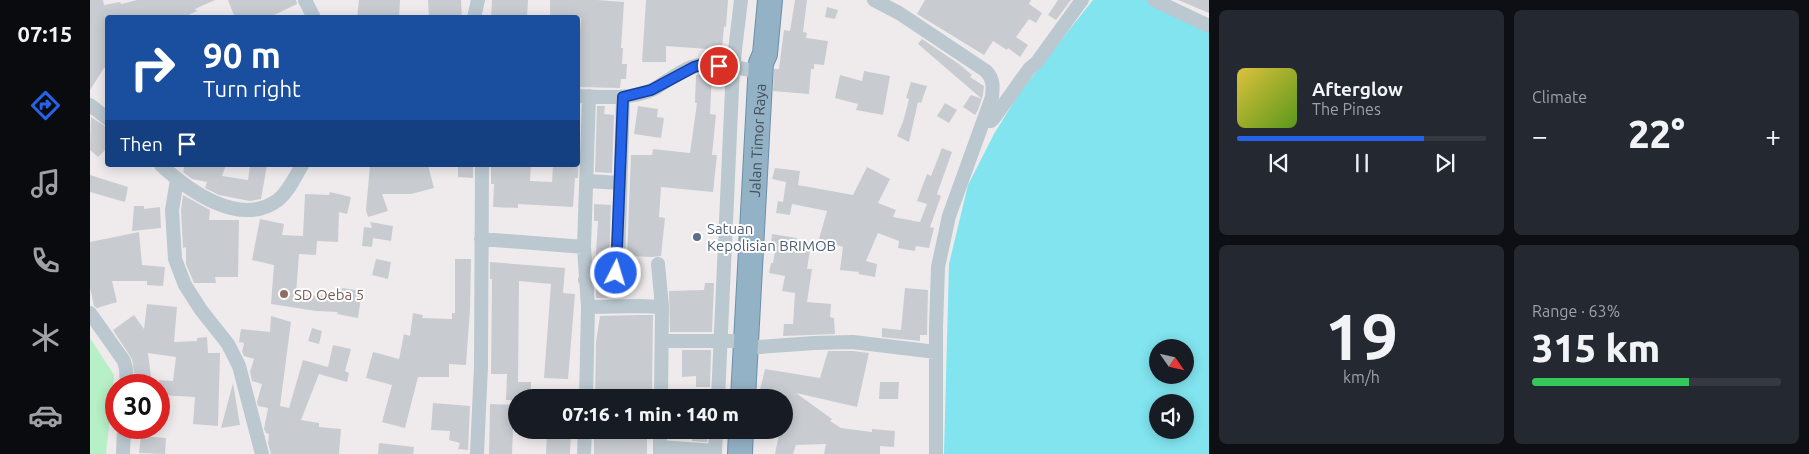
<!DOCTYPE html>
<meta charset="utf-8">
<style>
:root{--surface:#171b24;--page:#242831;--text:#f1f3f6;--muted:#9ea1a6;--line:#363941;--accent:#2563eb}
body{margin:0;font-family:Ubuntu,sans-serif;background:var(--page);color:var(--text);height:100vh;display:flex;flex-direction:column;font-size:19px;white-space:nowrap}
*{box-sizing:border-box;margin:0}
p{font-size:16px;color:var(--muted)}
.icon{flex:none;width:28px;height:28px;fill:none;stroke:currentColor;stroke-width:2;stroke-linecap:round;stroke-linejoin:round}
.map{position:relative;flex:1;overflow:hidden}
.drawer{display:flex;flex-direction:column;gap:10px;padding:10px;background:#0d0f14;width:600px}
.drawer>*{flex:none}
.banner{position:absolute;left:15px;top:15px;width:475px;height:152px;border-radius:5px;box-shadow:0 2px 12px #0003;background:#1a4fa0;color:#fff;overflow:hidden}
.needle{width:32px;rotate:124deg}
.tools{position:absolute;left:1059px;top:339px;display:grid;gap:10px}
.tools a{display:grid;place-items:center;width:45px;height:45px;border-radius:50%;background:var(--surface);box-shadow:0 2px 12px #0003;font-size:25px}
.speed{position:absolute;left:15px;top:374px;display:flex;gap:10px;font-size:25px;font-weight:700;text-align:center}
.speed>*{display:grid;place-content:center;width:65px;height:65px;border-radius:50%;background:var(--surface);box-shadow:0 2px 12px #0003;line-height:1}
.speed .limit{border:8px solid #d22;background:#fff;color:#111}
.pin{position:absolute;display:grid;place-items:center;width:42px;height:42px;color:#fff;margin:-21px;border:2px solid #fff;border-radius:50%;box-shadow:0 1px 5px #0007}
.me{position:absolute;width:55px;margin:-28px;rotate:5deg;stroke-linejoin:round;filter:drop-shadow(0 0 4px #0008)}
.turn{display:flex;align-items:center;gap:18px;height:105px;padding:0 15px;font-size:22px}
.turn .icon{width:65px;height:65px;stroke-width:2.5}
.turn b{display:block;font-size:35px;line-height:42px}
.then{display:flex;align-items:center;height:48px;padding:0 15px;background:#0003;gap:10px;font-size:19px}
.big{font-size:38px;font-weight:800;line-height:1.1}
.drawer .card{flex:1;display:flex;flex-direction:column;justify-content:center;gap:8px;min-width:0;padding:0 18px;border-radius:8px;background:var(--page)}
.drawer .dial{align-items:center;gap:0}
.dial b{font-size:65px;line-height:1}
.song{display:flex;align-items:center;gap:15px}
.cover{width:60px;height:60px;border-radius:8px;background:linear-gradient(135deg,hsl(50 70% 55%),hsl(90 70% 35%))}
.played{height:5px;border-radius:2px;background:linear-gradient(90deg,var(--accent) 75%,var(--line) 75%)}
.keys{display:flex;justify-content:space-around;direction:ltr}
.heat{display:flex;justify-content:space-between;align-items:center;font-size:28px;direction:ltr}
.charge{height:8px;border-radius:4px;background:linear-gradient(90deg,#34c759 63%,var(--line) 0)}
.drawer .tiles{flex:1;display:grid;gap:10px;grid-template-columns:repeat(2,1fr)}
.trip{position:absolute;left:418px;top:389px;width:285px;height:50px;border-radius:25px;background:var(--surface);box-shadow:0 2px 12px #0003;font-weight:800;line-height:50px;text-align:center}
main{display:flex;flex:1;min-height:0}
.tabs{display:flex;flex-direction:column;width:90px;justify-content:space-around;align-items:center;background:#090b0e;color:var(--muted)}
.tabs .icon{width:35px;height:35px}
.tabs .active{color:var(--accent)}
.tabs b{font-size:22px;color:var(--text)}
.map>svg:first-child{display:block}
.green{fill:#b6f0c7}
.water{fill:#81e4ef;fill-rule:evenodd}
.building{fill:#c8ccd1}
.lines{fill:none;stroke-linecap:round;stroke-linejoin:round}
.trunk-casing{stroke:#6c90aa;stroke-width:26}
.minor{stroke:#bbc8cf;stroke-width:14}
.trunk{stroke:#94b2c6;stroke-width:24}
.route-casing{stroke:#184099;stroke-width:12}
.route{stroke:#2563eb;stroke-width:9}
.service-dot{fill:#5c6f8a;stroke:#fff;stroke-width:2}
.education-dot{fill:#8d6e63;stroke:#fff;stroke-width:2}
.labels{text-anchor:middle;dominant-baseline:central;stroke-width:4;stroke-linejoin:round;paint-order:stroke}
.street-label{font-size:15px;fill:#43515a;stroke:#fff}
.service-label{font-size:15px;fill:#4e5e75;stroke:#fff;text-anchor:start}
.education-label{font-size:15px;fill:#785e54;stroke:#fff;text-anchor:start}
</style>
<main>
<nav class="tabs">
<b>07:15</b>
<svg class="icon active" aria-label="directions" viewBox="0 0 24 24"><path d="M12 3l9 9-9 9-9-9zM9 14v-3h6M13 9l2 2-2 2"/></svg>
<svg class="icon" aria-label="music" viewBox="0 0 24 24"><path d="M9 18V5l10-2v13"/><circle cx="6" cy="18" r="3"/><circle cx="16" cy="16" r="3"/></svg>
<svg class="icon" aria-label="phone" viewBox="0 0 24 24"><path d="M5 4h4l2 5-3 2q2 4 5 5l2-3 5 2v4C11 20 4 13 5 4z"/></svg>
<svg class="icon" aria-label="climate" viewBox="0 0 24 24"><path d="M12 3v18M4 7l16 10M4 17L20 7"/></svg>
<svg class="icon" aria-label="car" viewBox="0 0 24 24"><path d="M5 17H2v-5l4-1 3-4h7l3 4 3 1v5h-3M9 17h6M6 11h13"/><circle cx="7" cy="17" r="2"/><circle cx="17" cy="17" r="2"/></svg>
</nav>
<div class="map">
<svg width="1119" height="454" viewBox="0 0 1119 454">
<rect width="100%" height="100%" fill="#efebec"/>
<path class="green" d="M0 338 24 375 16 454H0Z"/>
<path class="water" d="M1003 0H1062L1119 26V454H854L859 264 878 185 904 134 930 92ZM1068 348H1095V375H1068ZM1068 402H1095V430H1068Z"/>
<path class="building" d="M0 0H13L14 5 30 2 31 4 47 0H125L105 9 107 11 92 18H18V67L14 68 0 90Z
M138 0H206L207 4 178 18H145Z
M269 0H310L309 18H267Z
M338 0H371L372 18H339Z
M402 0H438L437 18H401Z
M460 0H507L534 2 531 48H533L532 64H537L536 79H531L530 88 488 87V59L491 18H460Z
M556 0H638L636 27 634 26 632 50 576 46V62H552Z
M705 0H717L713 32 717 33 716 38 738 41 734 65 724 64V69H721L719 94 683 91 684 69H689L694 30 700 31Z
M835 0H941L939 4 952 13 946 23 939 19 926 37 938 45 930 57 918 48 917 50 903 41 894 55 827 14Z
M968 0H981L966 20 958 15Z
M1088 0H1119V13Z
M737 7 748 10 745 19 735 17Z
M832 39 869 64 882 75 880 77 894 86 893 95 888 110 885 115 873 107 881 95 892 99 828 44Z
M774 71 800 76 793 115 766 110 768 104 745 98 750 75 772 81Z
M622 73 620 114 626 115 622 155H627L623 192 571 187 569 217 575 218 571 256 562 257 537 256 541 155H562L563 149 600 153 607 103H605L606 75Z
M821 82 837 86 831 103 828 102 819 142 807 136 813 122 819 99 816 98Z
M855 103 867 110 859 123 847 116Z
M488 105H490L488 178H485L483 207 428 204V208L403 207 404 184H401V165H441L440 181 462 182 463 165H488Z
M507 106H515L514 114 524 115 522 173 505 172Z
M548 106 568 109 567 117 574 118 571 138 544 134Z
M1 117 18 128V147L8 157 0 150Z
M852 148 862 152 847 194 851 196 840 227 844 228 839 248 826 246 825 251 808 248 809 241 788 233 776 261 787 264 785 277 768 274 769 272 750 270 753 247 729 239 737 211 702 204 700 215 686 213 688 201 693 202 696 182 682 179 685 168 710 171 708 185 763 195 777 167 800 179 788 203 806 210 803 217 830 222 837 204 827 201 837 174 841 176Z
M95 165H136L132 176 158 180 160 165H177L171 199 160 201 129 195 115 188 117 182 102 179 93 172Z
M280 165H338L344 188 321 194H292L298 211 278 217 276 210Z
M368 165H383V178L368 177Z
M0 175 38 187 35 202 0 192Z
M240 192 261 197 257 214 249 212 248 242 227 241 226 255 209 254 206 295 250 296 252 288 272 291 268 318 247 314 248 312 226 311 181 304 184 265 162 260 170 219 194 224 192 235 213 236 215 194 239 195Z
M93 195 120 210 119 220H149L148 277H125L126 283H104L96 264V247L93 248 91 210Z
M504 204 521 205 519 265 516 269 505 270 508 221H504Z
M44 206H54V209L70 207 71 228 42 231Z
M280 222 303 226 301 241 283 238 282 247 272 246 274 227 282 228Z
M49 232 52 265 75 267 73 286 57 285V281H22L27 302 7 308 4 306 0 288V242Z
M682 234 707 238 706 242 721 244 717 269H722L717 302 741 304 740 317 744 318 745 334 693 336 694 324H703L705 293 692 291 695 276 679 273 681 263H683L686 245 681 244Z
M286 259 301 262 298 279 282 275Z
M365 259H381L380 309 376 365 359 364V377H328L315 428 292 422 302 385 276 378 283 352 309 359 314 334 320 336 323 313 333 315 332 318 362 319V313H365Z
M400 262 475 268 473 293 485 294 478 379 454 378 461 284 429 281 428 382H441V398H426V400H416L417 374H401L402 279H400Z
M615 283H624L622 332H580L579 291 614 290Z
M521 286 531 287 530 298H506V288Z
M815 288 838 290 837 335H830V341L792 337V328L811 330Z
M57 304 87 307 84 342 107 341V338L117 337 118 353H130L128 426 103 424 105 397 69 395V380L83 381 86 357 58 353 62 385H46L42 359 23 330 44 315 54 329Z
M549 315H563L562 398H505L506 342 510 316Z
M181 316 201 322 190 406 199 408 213 360 238 367 243 345 261 349 255 371 259 373 257 382 229 374 211 420 229 423V427L251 429 249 454H181L178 443 179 434 176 433 174 429 178 408 168 406 167 402 172 384 162 381 160 372 164 359 154 356 152 352 154 343 149 342 151 329 180 332Z
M222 328 232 331 229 344 218 341Z
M592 350H621L620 387H606V376L592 377Z
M738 351H763L779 353 767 407 706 393 742 419 740 421 751 428 782 432V429L805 431 804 447 790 446V454H734L736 444 706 445 703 454H685L690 430H694V398H668L675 369 730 378Z
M790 382H809L808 399H789Z
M143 383 150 425 131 428Z
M343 403 380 406 378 450 368 449 370 443 359 440 360 431 341 430Z
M400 404 424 405 422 454H399Z
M457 430H481L480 454H456Z
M504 430H557V454H504Z
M603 430H617V442L602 441Z
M51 436 76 438 75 454 49 453Z
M289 443 324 447 323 454H288Z"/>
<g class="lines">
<g class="trunk-casing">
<g id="trunk">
<path id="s1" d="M653 398 671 63 675 54 680 0"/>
<path d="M650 454 651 430"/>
</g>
</g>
<path class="minor" d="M215 0 224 18
M784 0 809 13 896 71C904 80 903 86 902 97L859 216 848 267 846 328V454
M1064 0 1119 26
M384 18 388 0
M488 96C513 97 541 100 564 89 578 81 593 68 609 65 626 62 653 69 671 72
M0 105 18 119
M894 121H901L904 118 939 69 947 62 992 0
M71 165C99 191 150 228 188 200 199 191 205 177 212 165
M87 180 82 210 85 259 95 285 111 310 138 344 149 366 172 454
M497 181 530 183
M391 239 494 247 498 307 496 398
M494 247 499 96
M568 264 572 307 571 398
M495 280 519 278 526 273 528 266 533 97
M498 307 549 306 572 307
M0 313 34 361 36 369 37 385
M572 341H656
M655 348 724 343 763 342 846 352
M628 398 643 67 651 0
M570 447 625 451
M33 454 34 428
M387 454 391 366 392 165
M494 454 495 430
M570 454V430
M625 454 626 430"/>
<use href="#trunk" class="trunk"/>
</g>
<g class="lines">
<g class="route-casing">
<path id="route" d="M526 273 533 97 561 90 604 67 614 64 629 66"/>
</g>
<use href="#route" class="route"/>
</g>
<circle class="service-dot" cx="607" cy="237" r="5"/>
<circle class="education-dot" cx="194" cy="294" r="5"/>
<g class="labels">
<g class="street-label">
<text stroke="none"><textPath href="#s1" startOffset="258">Jalan Timor Raya</textPath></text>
</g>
<g class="service-label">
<text x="617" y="228">Satuan<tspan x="617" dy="17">Kepolisian BRIMOB</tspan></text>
</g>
<g class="education-label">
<text x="204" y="294">SD Oeba 5</text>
</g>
</g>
</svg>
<div class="tools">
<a><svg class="needle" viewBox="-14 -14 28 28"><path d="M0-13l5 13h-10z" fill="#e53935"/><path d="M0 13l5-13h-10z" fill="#9ea1a6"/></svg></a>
<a><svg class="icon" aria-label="sound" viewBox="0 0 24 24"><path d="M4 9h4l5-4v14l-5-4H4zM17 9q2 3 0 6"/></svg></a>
</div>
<div class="speed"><div class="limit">30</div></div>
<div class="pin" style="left:629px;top:66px;background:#d93025"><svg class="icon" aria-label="arrive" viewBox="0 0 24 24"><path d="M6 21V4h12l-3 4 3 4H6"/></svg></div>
<svg class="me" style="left:526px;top:273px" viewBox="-20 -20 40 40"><circle r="17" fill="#2563eb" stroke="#fff" stroke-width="3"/><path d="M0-11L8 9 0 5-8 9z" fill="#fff"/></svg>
<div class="trip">07:16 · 1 min · 140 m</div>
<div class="banner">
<div class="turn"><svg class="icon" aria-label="right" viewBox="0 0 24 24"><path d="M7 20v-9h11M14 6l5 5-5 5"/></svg><div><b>90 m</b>Turn right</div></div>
<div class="then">Then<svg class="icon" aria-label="arrive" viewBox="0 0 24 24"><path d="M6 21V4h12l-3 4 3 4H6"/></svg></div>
</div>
</div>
<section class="drawer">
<div class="tiles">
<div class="card">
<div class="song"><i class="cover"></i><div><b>Afterglow</b><p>The Pines</p></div></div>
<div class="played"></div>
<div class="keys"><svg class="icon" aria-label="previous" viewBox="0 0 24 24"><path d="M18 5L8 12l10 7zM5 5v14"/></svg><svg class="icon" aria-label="pause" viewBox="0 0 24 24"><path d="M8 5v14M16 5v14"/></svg><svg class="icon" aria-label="next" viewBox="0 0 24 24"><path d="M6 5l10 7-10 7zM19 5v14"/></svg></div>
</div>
<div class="card"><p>Climate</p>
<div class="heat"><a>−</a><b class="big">22°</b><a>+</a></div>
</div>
<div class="card dial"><b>19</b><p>km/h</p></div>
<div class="card"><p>Range · 63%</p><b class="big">315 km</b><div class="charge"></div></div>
</div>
</section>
</main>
